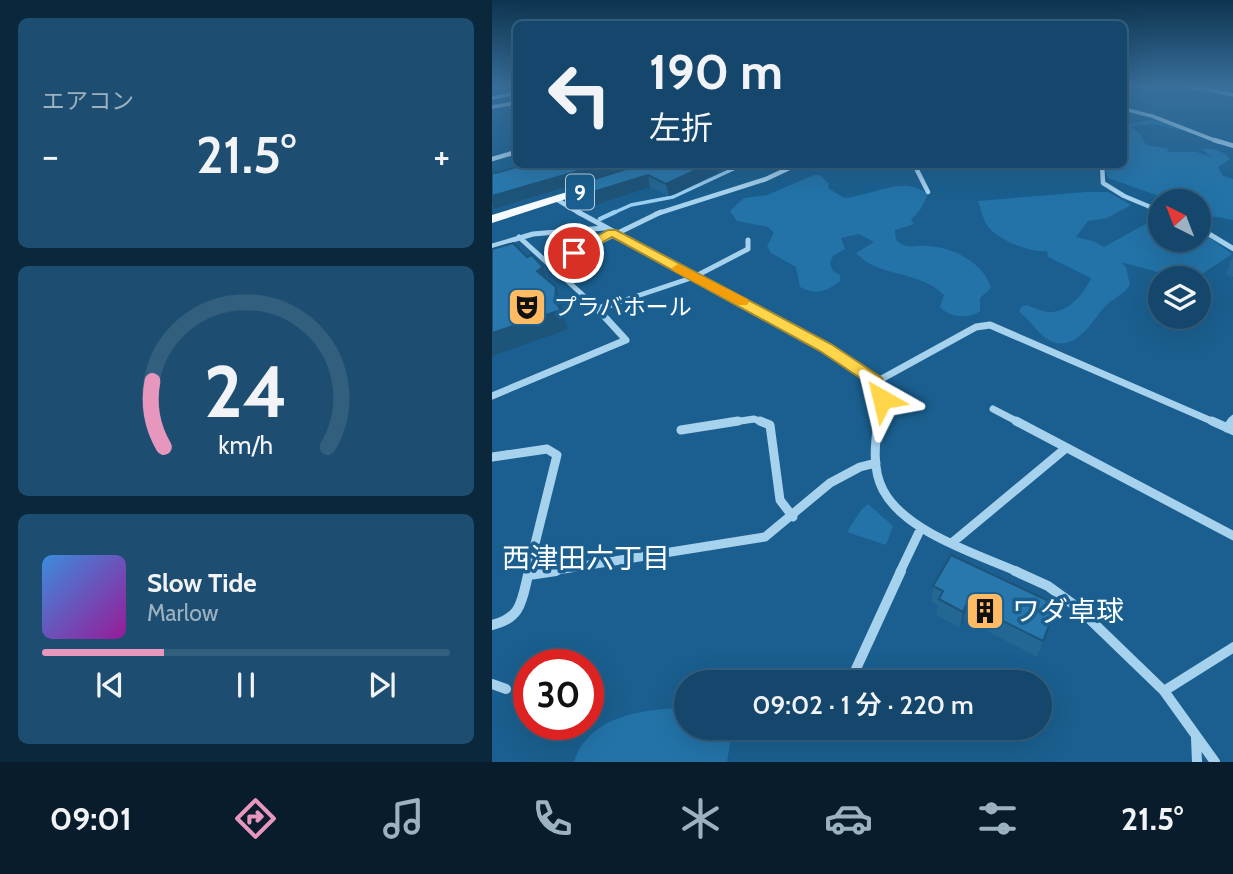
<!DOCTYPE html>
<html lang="ja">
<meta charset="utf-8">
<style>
:root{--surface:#14476b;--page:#1d4e71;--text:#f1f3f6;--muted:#9db2c1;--line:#335f7e;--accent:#e797bd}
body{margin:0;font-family:Cabin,"Noto Sans JP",sans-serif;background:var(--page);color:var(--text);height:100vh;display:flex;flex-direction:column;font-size:26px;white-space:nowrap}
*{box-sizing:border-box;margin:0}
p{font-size:23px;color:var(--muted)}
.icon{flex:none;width:38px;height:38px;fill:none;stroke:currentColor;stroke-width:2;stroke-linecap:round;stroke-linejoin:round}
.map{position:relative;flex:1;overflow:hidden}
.sheet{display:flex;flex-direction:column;gap:18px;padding:18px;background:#0b273b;width:492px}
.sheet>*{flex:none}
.banner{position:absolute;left:21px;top:21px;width:614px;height:147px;border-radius:10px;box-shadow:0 7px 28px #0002,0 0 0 2px var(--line);background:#14476b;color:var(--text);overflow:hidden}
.needle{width:46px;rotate:318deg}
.fabs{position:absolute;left:656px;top:189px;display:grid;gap:14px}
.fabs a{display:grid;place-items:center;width:63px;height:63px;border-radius:50%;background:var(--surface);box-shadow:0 7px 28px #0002,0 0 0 2px var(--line);font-size:35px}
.speed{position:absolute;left:21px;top:649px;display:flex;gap:14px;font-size:35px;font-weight:700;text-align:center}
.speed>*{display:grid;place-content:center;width:91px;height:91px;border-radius:50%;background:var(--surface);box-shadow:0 7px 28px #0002,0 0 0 2px var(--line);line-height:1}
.speed .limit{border:10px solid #d22;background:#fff;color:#111}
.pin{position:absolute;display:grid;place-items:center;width:60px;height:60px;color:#fff;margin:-30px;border:4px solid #fff;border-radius:50%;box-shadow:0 2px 7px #0007}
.me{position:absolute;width:77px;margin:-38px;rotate:323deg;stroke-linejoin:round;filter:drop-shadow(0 0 5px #0008)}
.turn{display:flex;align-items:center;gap:24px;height:147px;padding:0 21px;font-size:32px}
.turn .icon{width:91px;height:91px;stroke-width:2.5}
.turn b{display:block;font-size:49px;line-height:60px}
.big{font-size:52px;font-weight:600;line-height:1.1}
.sheet .tile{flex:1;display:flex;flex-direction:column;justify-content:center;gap:10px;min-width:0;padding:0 24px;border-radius:10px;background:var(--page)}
.sheet .dial{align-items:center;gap:0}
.dial svg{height:182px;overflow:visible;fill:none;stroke:var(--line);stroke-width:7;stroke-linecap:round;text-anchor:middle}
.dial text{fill:var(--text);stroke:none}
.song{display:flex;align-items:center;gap:21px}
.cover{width:84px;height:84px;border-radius:10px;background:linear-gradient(135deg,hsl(210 70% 55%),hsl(300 70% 35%))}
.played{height:7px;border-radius:4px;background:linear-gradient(90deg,var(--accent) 30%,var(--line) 30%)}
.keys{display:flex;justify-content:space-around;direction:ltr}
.heat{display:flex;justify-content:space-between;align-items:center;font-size:38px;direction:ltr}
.trip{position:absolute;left:182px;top:670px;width:378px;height:70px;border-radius:35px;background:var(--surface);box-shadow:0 7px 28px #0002,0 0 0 2px var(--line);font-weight:600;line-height:70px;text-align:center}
.dock{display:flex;height:112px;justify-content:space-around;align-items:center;background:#081c2b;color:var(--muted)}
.dock .icon{width:49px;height:49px}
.dock .selected{color:var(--accent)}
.dock b{font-size:32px;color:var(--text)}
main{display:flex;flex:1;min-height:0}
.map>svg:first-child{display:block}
.green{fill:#2373a8}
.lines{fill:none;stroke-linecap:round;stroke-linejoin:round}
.stream-far1{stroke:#9acff1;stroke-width:3.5}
.stream{stroke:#9acff1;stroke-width:4.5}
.minor-far5{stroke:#a7d2ee;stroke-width:3.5}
.minor-far4{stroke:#a7d2ee;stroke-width:4.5}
.minor-far3{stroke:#a7d2ee;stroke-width:5}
.minor-far2{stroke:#a7d2ee;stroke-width:7}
.minor-far1{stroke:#a7d2ee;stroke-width:9}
.minor{stroke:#a7d2ee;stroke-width:10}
.trunk{fill:#f6fbff;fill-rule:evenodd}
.wall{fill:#236795}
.shaded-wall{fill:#1d5479}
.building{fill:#2978ad;stroke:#1d5479;stroke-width:2}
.route{fill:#ffd54a;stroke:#a68a30;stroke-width:2}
.slow{fill:#f59e0b}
.labels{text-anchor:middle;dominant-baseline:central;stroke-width:7;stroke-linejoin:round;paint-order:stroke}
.shield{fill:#1a5f8f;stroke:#bacfdd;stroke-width:2}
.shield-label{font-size:21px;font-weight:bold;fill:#fff}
.poi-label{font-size:23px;fill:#fff;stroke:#1a5f8f;text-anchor:start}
.near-neighbourhood-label{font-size:28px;fill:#fff;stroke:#1a5f8f}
.near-poi-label{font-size:28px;fill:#fff;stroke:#1a5f8f;text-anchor:start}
</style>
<main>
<section class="sheet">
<div class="tile"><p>エアコン</p>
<div class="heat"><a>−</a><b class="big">21.5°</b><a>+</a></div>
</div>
<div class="tile dial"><svg viewBox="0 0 100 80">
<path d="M14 69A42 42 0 1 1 86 69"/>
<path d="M14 69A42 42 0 0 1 9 40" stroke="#e797bd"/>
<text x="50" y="56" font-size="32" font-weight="700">24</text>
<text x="50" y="72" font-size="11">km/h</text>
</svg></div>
<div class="tile">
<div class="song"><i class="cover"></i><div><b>Slow Tide</b><p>Marlow</p></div></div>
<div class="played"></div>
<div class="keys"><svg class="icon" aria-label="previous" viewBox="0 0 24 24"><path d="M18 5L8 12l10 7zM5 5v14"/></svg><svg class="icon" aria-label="pause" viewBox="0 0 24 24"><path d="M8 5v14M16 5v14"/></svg><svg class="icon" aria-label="next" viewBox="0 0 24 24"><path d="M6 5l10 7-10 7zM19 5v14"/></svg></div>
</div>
</section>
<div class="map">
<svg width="742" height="762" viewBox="0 0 742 762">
<rect width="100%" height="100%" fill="#1a5f8f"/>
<path class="green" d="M658 120 674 122 692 131 664 124 638 126 648 134 654 145 678 149 674 152H704L719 157 710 149C719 147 733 152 738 159L726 167 731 176 741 179V220L707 214V201H681L616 178 612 165 632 164V125Z
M322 175H328L337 184 336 188 352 198C381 196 410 174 436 194L428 210 419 220 422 224 403 230 404 240C414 250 423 245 436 246 461 247 492 263 499 288L488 298V311C477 320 457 317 448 307L452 295C428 270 386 278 364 253L382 242 367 234 349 238 353 249 341 256 338 263 341 271 348 275V281C334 292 324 295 308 287L304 267 279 253 275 246 282 233 276 227 245 221 238 211 252 198 275 195Z
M595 192H616L639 205 615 218 596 221 584 237 601 241 612 247 668 216V240H707V230L740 254 704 278H687L629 262 634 267 638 285C631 296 618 299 610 310 598 325 580 355 555 339 545 332 538 320 527 312L529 307 535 305C541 307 550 312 557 312 576 313 592 294 599 278L556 257 555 251C538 253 509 241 497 228 491 221 489 209 486 201Z
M376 504 401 526 394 545 355 532 369 510Z
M194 708V728H235L240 731 235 762H82C97 715 152 709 194 708Z"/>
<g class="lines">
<path class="stream-far1" d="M119 214 139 205 181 197 252 164"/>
<path class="stream" d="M108 219 123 212
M60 262 114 233"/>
<path class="minor-far5" d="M646 85 660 88
M690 85 742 95
M0 98 24 93
M0 107 24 103
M632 109 660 116 727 142"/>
<path class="minor-far4" d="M722 140 742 146
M0 159 24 152
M422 164 436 192
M610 164 611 183 632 196 668 211
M64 199 89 214
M164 214 274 179 306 164"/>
<path class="minor-far3" d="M86 212 258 306
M707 228 742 249
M27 237 103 306
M0 246 41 234 112 228
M58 266 169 212
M115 306 202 277 256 249V240"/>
<path class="minor-far2" d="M255 304 296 326 384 382 390 399 386 423
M106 309 120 304
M384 382 484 327 498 325 724 423
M0 396 134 340 101 304
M501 409 528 423
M235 423 262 419 273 423
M738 423 742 418"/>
<path class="minor-far1" d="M268 421 278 425 288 500 301 517
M386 421C383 444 380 469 391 490 413 532 485 554 526 572
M524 421 742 536
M720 421 742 431
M735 428 740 421
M189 430 246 421
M0 457 55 449 65 455 36 572
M461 542 574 448
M53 572 273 537 338 483 368 467 384 463
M408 572 429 528"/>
<path class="minor" d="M523 571 556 586 585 607 672 691 723 762
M37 575 64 571
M0 625C31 618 30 598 37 571
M358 682 409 571
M0 684 14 689
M672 691 742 647
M704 738 705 762"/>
<path class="trunk" d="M98 185 108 188 0 223V215Z"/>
</g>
<path class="wall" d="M35 164H229L226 165 227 172 185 193 177 196 158 187 92 209 78 200 74 188 98 181 2 209 0 208V172L4 173Z
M741 256V277L734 274Z
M441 586 565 605 545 657 472 619 468 628 444 615 446 605 439 602Z"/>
<path class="shaded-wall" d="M111 164H152L2 209 0 204V196Z
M216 164H229L226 165 227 172 185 193 177 196 174 184Z
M156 175 158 187 92 209 88 196Z
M51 267 57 285 45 271Z
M64 287 70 306V313L76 329 0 356V333L63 301Z
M475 603 472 619 468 628 471 612Z"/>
<path class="building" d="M35 164H111L0 196V172L4 173Z
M150 164H217L174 184 156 175 88 196 74 188Z
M21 243 35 257 40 255 51 267 45 271 64 287 63 301 69 310 0 333V249Z
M459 555 565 605 551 641 475 603 471 612 447 599 451 591 441 586Z"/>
<linearGradient id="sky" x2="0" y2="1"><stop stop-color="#0e344f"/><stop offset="0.45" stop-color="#386f9b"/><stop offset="1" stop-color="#386f9b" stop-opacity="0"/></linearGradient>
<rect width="742" height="191" fill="url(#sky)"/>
<path class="route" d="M116 230H124L339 344 390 378 398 399 396 403H384L377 384 328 351 120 237 86 256 76 253Z"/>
<path class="slow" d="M186 264 255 299 257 302 255 305H246L182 271 180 268Z"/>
<defs>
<g id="theatre-square" transform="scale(2.0125)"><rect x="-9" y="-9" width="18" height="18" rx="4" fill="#ffbb64" stroke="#1a5f8f"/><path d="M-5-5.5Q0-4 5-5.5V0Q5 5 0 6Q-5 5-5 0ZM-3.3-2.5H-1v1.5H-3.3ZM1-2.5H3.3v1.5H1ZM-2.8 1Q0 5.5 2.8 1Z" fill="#111"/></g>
<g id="building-square" transform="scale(2.0125)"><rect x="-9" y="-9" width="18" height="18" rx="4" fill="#ffbb64" stroke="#1a5f8f"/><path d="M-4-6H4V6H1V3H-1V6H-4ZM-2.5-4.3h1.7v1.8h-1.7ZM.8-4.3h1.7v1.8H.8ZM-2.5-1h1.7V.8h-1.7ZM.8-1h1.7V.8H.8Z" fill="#111"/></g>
</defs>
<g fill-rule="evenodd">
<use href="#theatre-square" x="35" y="307"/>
<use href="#building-square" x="493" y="611"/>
</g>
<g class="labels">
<rect class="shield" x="74" y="174.5" width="28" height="35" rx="5"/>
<g class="shield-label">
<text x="88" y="192">9</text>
</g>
<g class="poi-label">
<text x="62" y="307">プラバホール</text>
</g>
<g class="near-neighbourhood-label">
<text x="94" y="558">西津田六丁目</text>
</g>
<g class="near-poi-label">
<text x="520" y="611">ワダ卓球</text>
</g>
</g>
</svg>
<div class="fabs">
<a><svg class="needle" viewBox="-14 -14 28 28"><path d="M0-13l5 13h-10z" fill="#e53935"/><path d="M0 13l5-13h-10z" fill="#9db2c1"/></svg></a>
<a><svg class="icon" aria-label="layers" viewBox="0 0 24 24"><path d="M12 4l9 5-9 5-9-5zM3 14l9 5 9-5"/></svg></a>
</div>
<div class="speed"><div class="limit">30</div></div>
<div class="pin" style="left:82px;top:253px;background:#d93025"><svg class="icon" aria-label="arrive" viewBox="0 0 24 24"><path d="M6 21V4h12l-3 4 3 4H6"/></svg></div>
<svg class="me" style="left:390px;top:399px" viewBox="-20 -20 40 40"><path d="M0-17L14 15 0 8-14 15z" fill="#ffd54a" stroke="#fff" stroke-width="4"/></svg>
<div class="trip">09:02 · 1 分 · 220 m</div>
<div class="banner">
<div class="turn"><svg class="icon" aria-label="left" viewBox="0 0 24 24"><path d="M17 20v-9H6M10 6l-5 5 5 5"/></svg><div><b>190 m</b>左折</div></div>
</div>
</div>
</main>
<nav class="dock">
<b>09:01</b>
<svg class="icon selected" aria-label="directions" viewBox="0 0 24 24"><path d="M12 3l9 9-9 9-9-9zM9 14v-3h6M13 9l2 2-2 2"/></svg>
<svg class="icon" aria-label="music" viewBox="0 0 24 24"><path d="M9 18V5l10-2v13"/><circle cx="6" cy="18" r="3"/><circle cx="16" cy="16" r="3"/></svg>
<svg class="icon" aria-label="phone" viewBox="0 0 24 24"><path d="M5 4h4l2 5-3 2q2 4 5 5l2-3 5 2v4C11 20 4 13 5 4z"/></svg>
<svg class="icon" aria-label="climate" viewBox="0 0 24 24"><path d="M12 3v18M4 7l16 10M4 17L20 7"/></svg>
<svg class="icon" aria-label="car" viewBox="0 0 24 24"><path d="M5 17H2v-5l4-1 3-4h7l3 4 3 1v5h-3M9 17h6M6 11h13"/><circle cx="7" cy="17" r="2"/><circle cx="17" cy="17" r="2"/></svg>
<svg class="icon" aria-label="filters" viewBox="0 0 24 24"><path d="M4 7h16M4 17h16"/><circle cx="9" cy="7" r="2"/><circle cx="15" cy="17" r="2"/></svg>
<b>21.5°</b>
</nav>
